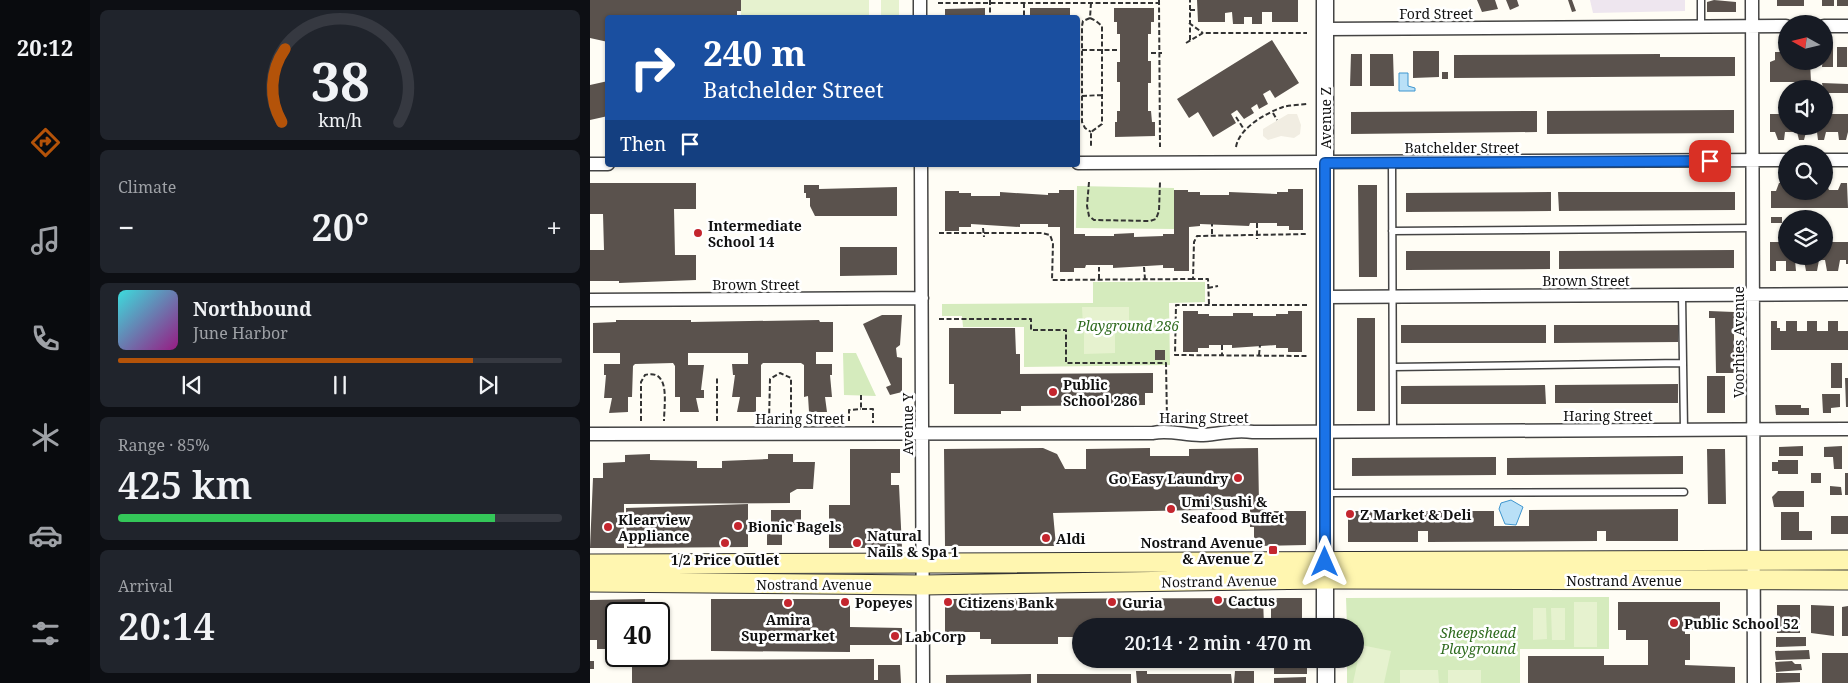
<!DOCTYPE html>
<meta charset="utf-8">
<style>
:root{--surface:#171b24;--page:#20242c;--text:#f1f3f6;--muted:#9ea1a6;--line:#363941;--accent:#b45309}
body{margin:0;font-family:"Noto Serif",serif;background:var(--page);color:var(--text);height:100vh;display:flex;flex-direction:column;font-size:19px;white-space:nowrap}
*{box-sizing:border-box;margin:0}
p{font-size:16px;color:var(--muted)}
.icon{flex:none;width:28px;height:28px;fill:none;stroke:currentColor;stroke-width:2;stroke-linecap:round;stroke-linejoin:round}
.map{position:relative;flex:1;overflow:hidden}
.side{display:flex;flex-direction:column;gap:10px;padding:10px;background:#0d0f14;width:500px}
.side>*{flex:none}
.top-card{position:absolute;left:15px;top:15px;width:475px;height:152px;border-radius:5px;box-shadow:0 1px 4px #0004;background:#1a4fa0;color:#fff;overflow:hidden}
.needle{width:32px;rotate:278deg}
.tools{position:absolute;left:1188px;top:15px;display:grid;gap:10px}
.tools a{display:grid;place-items:center;width:55px;height:55px;border-radius:50%;background:var(--surface);box-shadow:0 1px 4px #0004;font-size:25px}
.speed{position:absolute;left:15px;top:602px;display:flex;gap:10px;font-size:25px;font-weight:700;text-align:center}
.speed>*{display:grid;place-content:center;width:65px;height:65px;border-radius:50%;background:var(--surface);box-shadow:0 1px 4px #0004;line-height:1}
.speed .limit{border:2px solid #111;border-radius:8px;background:#fff;color:#111}
.pin{position:absolute;display:grid;place-items:center;width:42px;height:42px;color:#fff;margin:-21px;border-radius:10px;box-shadow:0 2px 8px #0006}
.me{position:absolute;width:55px;margin:-28px;rotate:0deg;stroke-linejoin:round;filter:drop-shadow(0 0 4px #0008)}
.turn{display:flex;align-items:center;gap:18px;height:105px;padding:0 15px;font-size:22px}
.turn .icon{width:65px;height:65px;stroke-width:2.5}
.turn b{display:block;font-size:35px;line-height:42px}
.then{display:flex;align-items:center;height:48px;padding:0 15px;background:#0003;gap:10px;font-size:19px}
.big{font-size:38px;font-weight:600;line-height:1.1}
.side .tile{flex:1;display:flex;flex-direction:column;justify-content:center;gap:8px;min-width:0;padding:0 18px;border-radius:8px;background:var(--page)}
.side .dial{align-items:center;gap:0}
.dial svg{height:130px;overflow:visible;fill:none;stroke:var(--line);stroke-width:7;stroke-linecap:round;text-anchor:middle}
.dial text{fill:var(--text);stroke:none}
.song{display:flex;align-items:center;gap:15px}
.cover{width:60px;height:60px;border-radius:8px;background:linear-gradient(135deg,hsl(180 70% 55%),hsl(310 70% 35%))}
.played{height:5px;border-radius:2px;background:linear-gradient(90deg,var(--accent) 80%,var(--line) 80%)}
.keys{display:flex;justify-content:space-around;direction:ltr}
.heat{display:flex;justify-content:space-between;align-items:center;font-size:28px;direction:ltr}
.charge{height:8px;border-radius:4px;background:linear-gradient(90deg,#34c759 85%,var(--line) 0)}
.trip{position:absolute;left:482px;top:618px;width:292px;height:50px;border-radius:25px;background:var(--surface);box-shadow:0 1px 4px #0004;font-weight:600;line-height:50px;text-align:center}
main{display:flex;flex:1;min-height:0}
.tabs{display:flex;flex-direction:column;width:90px;justify-content:space-around;align-items:center;background:#090b0e;color:var(--muted)}
.tabs .icon{width:35px;height:35px}
.tabs .selected{color:var(--accent)}
.tabs b{font-size:22px;color:var(--text)}
.map>svg:first-child{display:block}
.industrial{fill:#eee6ef}
.green{fill:#d5ebbd}
.pitch{fill:#e6f2cf}
.plaza{fill:#f1ede2}
.water{fill:#b9e0f7;stroke:#3f96cf}
.building{fill:#5a524d}
.lines{fill:none;stroke-linecap:round;stroke-linejoin:round}
.service-casing{stroke:#444;stroke-width:9}
.minor-casing{stroke:#444;stroke-width:15}
.tertiary-casing{stroke:#444;stroke-width:19}
.secondary-casing{stroke:#333;stroke-width:21}
.path{stroke:#333;stroke-width:2;stroke-dasharray:5 2.5;stroke-linecap:butt}
.service{stroke:#fff;stroke-width:6}
.minor{stroke:#fff;stroke-width:12}
.tertiary{stroke:#fff;stroke-width:16}
.secondary{stroke:#fff6b0;stroke-width:19}
.route-casing{stroke:#114b97;stroke-width:12}
.route{stroke:#1a73e8;stroke-width:9}
.poi-dot{fill:#c4262e;stroke:#fff;stroke-width:2}
.labels{text-anchor:middle;dominant-baseline:central;stroke-width:5;stroke-linejoin:round;paint-order:stroke}
.street-label{font-size:14px;fill:#111;stroke:#fff}
.poi-label{font-size:14px;font-weight:bold;fill:#111;stroke:#fff;text-anchor:start}
.park-label{font-size:14px;font-style:italic;fill:#2f6b1f;stroke:#fff}
</style>
<main>
<nav class="tabs">
<b>20:12</b>
<svg class="icon selected" aria-label="directions" viewBox="0 0 24 24"><path d="M12 3l9 9-9 9-9-9zM9 14v-3h6M13 9l2 2-2 2"/></svg>
<svg class="icon" aria-label="music" viewBox="0 0 24 24"><path d="M9 18V5l10-2v13"/><circle cx="6" cy="18" r="3"/><circle cx="16" cy="16" r="3"/></svg>
<svg class="icon" aria-label="phone" viewBox="0 0 24 24"><path d="M5 4h4l2 5-3 2q2 4 5 5l2-3 5 2v4C11 20 4 13 5 4z"/></svg>
<svg class="icon" aria-label="climate" viewBox="0 0 24 24"><path d="M12 3v18M4 7l16 10M4 17L20 7"/></svg>
<svg class="icon" aria-label="car" viewBox="0 0 24 24"><path d="M5 17H2v-5l4-1 3-4h7l3 4 3 1v5h-3M9 17h6M6 11h13"/><circle cx="7" cy="17" r="2"/><circle cx="17" cy="17" r="2"/></svg>
<svg class="icon" aria-label="filters" viewBox="0 0 24 24"><path d="M4 7h16M4 17h16"/><circle cx="9" cy="7" r="2"/><circle cx="15" cy="17" r="2"/></svg>
</nav>
<section class="side">
<div class="tile dial"><svg viewBox="0 0 100 80">
<path d="M14 69A42 42 0 1 1 86 69"/>
<path d="M14 69A42 42 0 0 1 16 24" stroke="#b45309"/>
<text x="50" y="56" font-size="32" font-weight="700">38</text>
<text x="50" y="72" font-size="11">km/h</text>
</svg></div>
<div class="tile"><p>Climate</p>
<div class="heat"><a>−</a><b class="big">20°</b><a>+</a></div>
</div>
<div class="tile">
<div class="song"><i class="cover"></i><div><b>Northbound</b><p>June Harbor</p></div></div>
<div class="played"></div>
<div class="keys"><svg class="icon" aria-label="previous" viewBox="0 0 24 24"><path d="M18 5L8 12l10 7zM5 5v14"/></svg><svg class="icon" aria-label="pause" viewBox="0 0 24 24"><path d="M8 5v14M16 5v14"/></svg><svg class="icon" aria-label="next" viewBox="0 0 24 24"><path d="M6 5l10 7-10 7zM19 5v14"/></svg></div>
</div>
<div class="tile"><p>Range · 85%</p><b class="big">425 km</b><div class="charge"></div></div>
<div class="tile"><p>Arrival</p><b class="big">20:14</b></div>
</section>
<div class="map">
<svg width="1258" height="683" viewBox="0 0 1258 683">
<rect width="100%" height="100%" fill="#fffdf5"/>
<path class="industrial" d="M1000 0H1095V11L1003 13Z"/>
<path class="green" d="M487 186 584 188V229L486 228Z
M503 282H615V302L579 303 580 365 434 367V327H373L372 316H352V304L503 303Z
M253 353H266L286 396 254 395Z
M1019 597V649H930V683H757V659H766V626H757L756 598Z"/>
<path class="pitch" d="M151 0H279V17L151 18Z
M291 0H309V17H291Z
M492 307H539V326L493 327Z
M525 331V353L494 354V332Z
M984 602H1007V647H984Z
M943 608H956L957 639 943 640Z
M961 608H975V640H962Z
M771 645 801 651 794 683H763Z
M810 670H848L849 683H810Z
M858 670H891V683H858Z"/>
<path class="plaza" d="M698 114H707L711 125 710 134 704 138 691 136 678 140 673 136V129Z"/>
<path class="water" d="M809 73H818V86L825 88V91H809Z
M921 500 933 507 926 525 915 524 909 509 911 503Z"/>
<path class="building" d="M0 0H151V11H147V18H18V42L0 38Z
M607 0H708V22H682V12H672V24H662V17H654V24H643L642 12 635 13V22H608Z
M887 0H905L908 9 892 12Z
M916 0H927L929 6 920 10Z
M978 0H982L986 11 982 12Z
M1124 0 1146 2V12H1117V2Z
M1187 0H1214V6H1187Z
M1232 0H1244V6H1232Z
M1247 0H1258V6H1247Z
M395 8V18H355V9Z
M440 8H480V18H440Z
M524 8H564V22H561V34H558V61H561V83H558V111H561L562 122H565V136L525 137V122H527V111H530V82H527V62H530V34H527V22H524Z
M682 40 709 83 685 98 680 90 673 94 678 104 669 109 667 104 661 108 664 113 654 119 647 110 641 114 646 123 623 137 608 112 599 118 587 99Z
M1234 43H1243V67H1232Z
M1247 47H1257V67H1247Z
M823 51H849V77L823 78Z
M1185 52H1195L1196 62H1220L1221 82H1180V62L1185 60Z
M761 54H772V86H760Z
M780 54H803L804 86H780Z
M1070 54V57H1145V76L864 78V55Z
M852 72H858V79H852Z
M18 81V116L0 120V85Z
M1232 83 1258 84V93H1234Z
M1144 110V133L957 134V111Z
M947 111V132L761 134V112Z
M1180 114H1196V126H1234V114H1258V132L1256 140H1249L1248 132H1236L1234 140H1228L1227 132H1216L1214 140H1209L1207 132H1195L1194 140H1188L1185 132H1180Z
M0 183H106V209H84L85 255H106V280L29 283V281H0V250H14L13 214H0Z
M1189 183H1195L1196 191H1234V183H1236L1239 190H1248L1251 183H1257L1258 208H1181V191H1186Z
M214 185H229V189L307 187V216H225L220 206V198H216V193H214Z
M768 185H787V277H769Z
M698 189H713V230H699V226H687V223H660L659 226 610 224V226L599 227V271H584V268H573V265L523 268V265H496L495 268H484V272H470V227H458V224H430V227L381 224V227H369V231H355V191H369V193H381V196H410V192L458 195V193H469V190H484V234H495V236H524V234L544 233V237L573 236V234H584V190H598V192H610V195H639V192L687 194V192H698Z
M961 192V211L816 212V193Z
M968 192H1145V210L969 211Z
M1181 217H1192V223H1181Z
M1180 242H1196V256H1234V242H1258V264H1256V260H1250L1248 271H1237L1235 260H1229L1227 271H1216L1214 260H1205L1206 271H1196V261H1186V271H1180Z
M250 247H307V275L250 276Z
M1144 250V268L969 269V251Z
M816 251H960V269L816 270Z
M593 311H608V314H619V316H643V313H663V316H686V314H698V311H712V352H698V348H686V345L642 348V345H619V348H608V352H593Z
M1119 311 1144 312V373H1126L1125 318H1119Z
M292 315H312L310 345 306 348 307 357 312 358V392L300 395 296 387 301 385 273 324Z
M767 318H785V411H767Z
M26 320H101V322L229 320 230 322H243V352H226V364H242V375H240L242 397H235L237 412H219L218 396 214 397V365L211 363H173L171 365V397H166V412H147L150 397H142L145 375H143L142 364H158V353H98V365H114L111 390H114V398H106L109 412H90V397H85V366L83 363 45 364 43 366 42 397H38V412L19 413 22 398H14L16 375H14V364H30V353H3V323L26 322Z
M1181 321H1187V328H1190V331H1196V321H1207V331H1217V321H1227V331H1238V321H1248V331H1258V350H1181Z
M811 325H956V343H811Z
M964 325H1088V342L964 343Z
M359 328H425L426 354H430V374L563 373V393H555V405L431 406V411H411V414H364V384H359Z
M565 350H575V360H565Z
M1241 363H1252V388H1241Z
M1117 376H1135V413H1117Z
M1255 378H1258V407H1256Z
M1088 384V403H965V385Z
M955 385 956 404H811V386Z
M1232 394H1250V407L1241 408V413H1233Z
M1185 405H1211V408H1219V415H1186Z
M1213 446V456H1189V447Z
M1252 446V469H1244L1243 457H1234V447Z
M453 448 467 454 475 469H496V449L560 448V456H599V449L668 448 669 503 676 511H716V545L664 546V527H660V509L463 513 466 546H355L354 449Z
M260 449H310V473H301V485H309L312 548H239V505H260Z
M1117 449H1135L1136 504H1118Z
M60 454V460L107 461V468H132V461L178 459V454H203V462H225L223 489H207L200 493V503L34 504V548H0L3 478H13V463L35 462V455Z
M1093 456V474L917 475V458Z
M906 457V475L762 476V458Z
M1188 460H1208V474H1188V471H1182V462H1188Z
M1221 473H1231V483H1221Z
M1255 473H1258V495H1255Z
M1240 486 1251 487 1252 495H1240Z
M1188 491H1214V507H1184L1182 497Z
M158 504V547L37 548 36 508Z
M1088 509V541H1016V531H1007V541L838 542V531H828V542H758V511H904V526H939V510Z
M181 510H211V525H192V545H177V525H181Z
M1191 512H1209V531H1222V540H1191Z
M1241 516H1258V534H1241Z
M673 598 674 626H491V637H468V644H401V639H390V632H355V599Z
M681 598H712V620H715V626H681Z
M55 599 54 614H26V649H7V640H0V600Z
M121 599H260V627L312 628V645H260V652L121 651Z
M1028 602H1130V629L1095 630V634H1100V660H1095V665L1145 667V683H938V656H1014V665H1058V640H1036V630H1028Z
M1187 605H1210V633H1187Z
M1221 605 1244 606V636L1221 633Z
M1258 606V636H1252V607Z
M1186 637H1216V646L1186 647Z
M1219 650 1220 659 1186 660 1185 651Z
M1232 653H1258V683H1232Z
M284 659V680H288V665H310L311 683H42V660Z
M679 660H689V665H717V674H684V665H679Z
M0 661H4V669H0Z
M1202 661 1205 664H1211L1212 670 1186 672 1185 662Z
M546 671H557V674H641L642 683H547Z
M645 671H664V683H644Z
M1186 673H1210V682L1186 683Z
M441 674V683H356V675Z
M447 674H541V683H447Z
M716 677V683H684V678Z"/>
<g class="lines">
<g class="service-casing">
<path id="service" d="M1111 0V26
M802 162 803 431
M802 231 1163 228
M1092 295 1093 363
M803 367 1093 363 1094 430
M735 493 1094 492"/>
</g>
<g class="minor-casing">
<path id="minor" d="M330 0V18
M1162 0 1164 683
M1234 26H1258
M735 29 1196 26
M1234 160H1258
M488 163 1196 160
M0 164H18
M331 165 333 683
M735 297 1258 294
M0 300 332 298
M0 434 563 433C580 429 596 436 613 435 633 434 642 429 663 432L1258 429"/>
</g>
<g class="tertiary-casing">
<path id="tertiary" d="M735 0V626
M736 659V683"/>
</g>
<g class="secondary-casing">
<path id="secondary" d="M0 564 1258 560
M0 582 333 585 735 579 1258 580"/>
</g>
<path class="path" d="M400 0V18
M569 0 570 147
M348 3H569
M434 3V18
M501 3 500 18 506 21 512 26V124L501 132V147
M600 10H607
M500 18 493 21 492 26V122L495 128 501 132
M599 23 613 33
M600 40V0
M596 43 613 33H717
M492 50H529
M561 53H572
M492 96 512 95
M683 113 687 120
M646 117 655 131
M646 147C649 128 676 113 693 107 700 105 709 105 717 104
M499 182 497 206 499 216 504 220 560 221 566 219 569 211 570 182
M667 223V239
M393 228 394 237
M349 233H452L460 235 463 243 462 280 603 279
M622 234V224
M554 267 555 279
M509 279V267
M618 288 628 286
M619 304 618 279H603L604 242 607 236 717 234
M717 305H586L585 355 718 356
M349 319H441V330H476V363H576L577 419
M632 345V355
M669 355 670 345
M271 395V409H283V423
M51 421V382L55 375C81 368 74 405 74 421
M127 421V376
M179 421 180 379 190 373 201 378V420
M259 421V410L271 409"/>
<use href="#service" class="service"/>
<use href="#minor" class="minor"/>
<use href="#tertiary" class="tertiary"/>
<use href="#secondary" class="secondary"/>
</g>
<g class="lines">
<g class="route-casing">
<path id="route" d="M735 562V163L1120 161"/>
</g>
<use href="#route" class="route"/>
</g>
<g class="poi-dot">
<circle cx="108" cy="233" r="5"/>
<circle cx="463" cy="392" r="5"/>
<circle cx="648" cy="478" r="5"/>
<circle cx="581" cy="509" r="5"/>
<circle cx="760" cy="514" r="5"/>
<circle cx="148" cy="526" r="5"/>
<circle cx="18" cy="527" r="5"/>
<circle cx="456" cy="538" r="5"/>
<circle cx="135" cy="543" r="5"/>
<circle cx="267" cy="543" r="5"/>
<rect x="678" y="545" width="10" height="10" rx="2.5"/>
<circle cx="628" cy="600" r="5"/>
<circle cx="255" cy="602" r="5"/>
<circle cx="358" cy="602" r="5"/>
<circle cx="522" cy="602" r="5"/>
<circle cx="198" cy="603" r="5"/>
<circle cx="1084" cy="623" r="5"/>
<circle cx="305" cy="636" r="5"/>
</g>
<g class="labels">
<g class="street-label">
<text x="846" y="13">Ford Street</text>
<text transform="translate(735 118) rotate(-90)">Avenue Z</text>
<text x="872" y="147">Batchelder Street</text>
<text x="996" y="280">Brown Street</text>
<text x="166" y="284">Brown Street</text>
<text transform="translate(1148 342) rotate(-90)">Voorhies Avenue</text>
<text x="1018" y="415">Haring Street</text>
<text x="614" y="417">Haring Street</text>
<text x="210" y="418">Haring Street</text>
<text transform="translate(317 424) rotate(-90)">Avenue Y</text>
<text x="1034" y="580">Nostrand Avenue</text>
<text transform="translate(629 581) rotate(-1)">Nostrand Avenue</text>
<text x="224" y="584">Nostrand Avenue</text>
</g>
<g class="poi-label">
<text x="118" y="225">Intermediate<tspan x="118" dy="16">School 14</tspan></text>
<text x="473" y="384">Public<tspan x="473" dy="16">School 286</tspan></text>
<text x="638" y="478" text-anchor="end">Go Easy Laundry</text>
<text x="591" y="501">Umi Sushi &amp;<tspan x="591" dy="16">Seafood Buffet</tspan></text>
<text x="770" y="514">Z Market &amp; Deli</text>
<text x="28" y="519">Klearview<tspan x="28" dy="16">Appliance</tspan></text>
<text x="158" y="526">Bionic Bagels</text>
<text x="277" y="535">Natural<tspan x="277" dy="16">Nails &amp; Spa 1</tspan></text>
<text x="466" y="538">Aldi</text>
<text x="673" y="542" text-anchor="end">Nostrand Avenue<tspan x="673" dy="16">&amp; Avenue Z</tspan></text>
<text x="135" y="559" text-anchor="middle">1/2 Price Outlet</text>
<text x="638" y="600">Cactus</text>
<text x="265" y="602">Popeyes</text>
<text x="368" y="602">Citizens Bank</text>
<text x="532" y="602">Guria</text>
<text x="198" y="619" text-anchor="middle">Amira<tspan x="198" dy="16">Supermarket</tspan></text>
<text x="1094" y="623">Public School 52</text>
<text x="315" y="636">LabCorp</text>
</g>
<g class="park-label">
<text x="538" y="325">Playground 286</text>
<text x="888" y="632">Sheepshead<tspan x="888" dy="16">Playground</tspan></text>
</g>
</g>
</svg>
<div class="tools">
<a><svg class="needle" viewBox="-14 -14 28 28"><path d="M0-13l5 13h-10z" fill="#e53935"/><path d="M0 13l5-13h-10z" fill="#9ea1a6"/></svg></a>
<a><svg class="icon" aria-label="sound" viewBox="0 0 24 24"><path d="M4 9h4l5-4v14l-5-4H4zM17 9q2 3 0 6"/></svg></a>
<a><svg class="icon" aria-label="search" viewBox="0 0 24 24"><circle cx="10" cy="10" r="6"/><path d="M15 15l6 6"/></svg></a>
<a><svg class="icon" aria-label="layers" viewBox="0 0 24 24"><path d="M12 4l9 5-9 5-9-5zM3 14l9 5 9-5"/></svg></a>
</div>
<div class="speed"><div class="limit">40</div></div>
<div class="pin" style="left:1120px;top:161px;background:#d93025"><svg class="icon" aria-label="arrive" viewBox="0 0 24 24"><path d="M6 21V4h12l-3 4 3 4H6"/></svg></div>
<svg class="me" style="left:735px;top:562px" viewBox="-20 -20 40 40"><path d="M0-17L14 15 0 8-14 15z" fill="#1a73e8" stroke="#fff" stroke-width="4"/></svg>
<div class="trip">20:14 · 2 min · 470 m</div>
<div class="top-card">
<div class="turn"><svg class="icon" aria-label="right" viewBox="0 0 24 24"><path d="M7 20v-9h11M14 6l5 5-5 5"/></svg><div><b>240 m</b>Batchelder Street</div></div>
<div class="then">Then<svg class="icon" aria-label="arrive" viewBox="0 0 24 24"><path d="M6 21V4h12l-3 4 3 4H6"/></svg></div>
</div>
</div>
</main>
